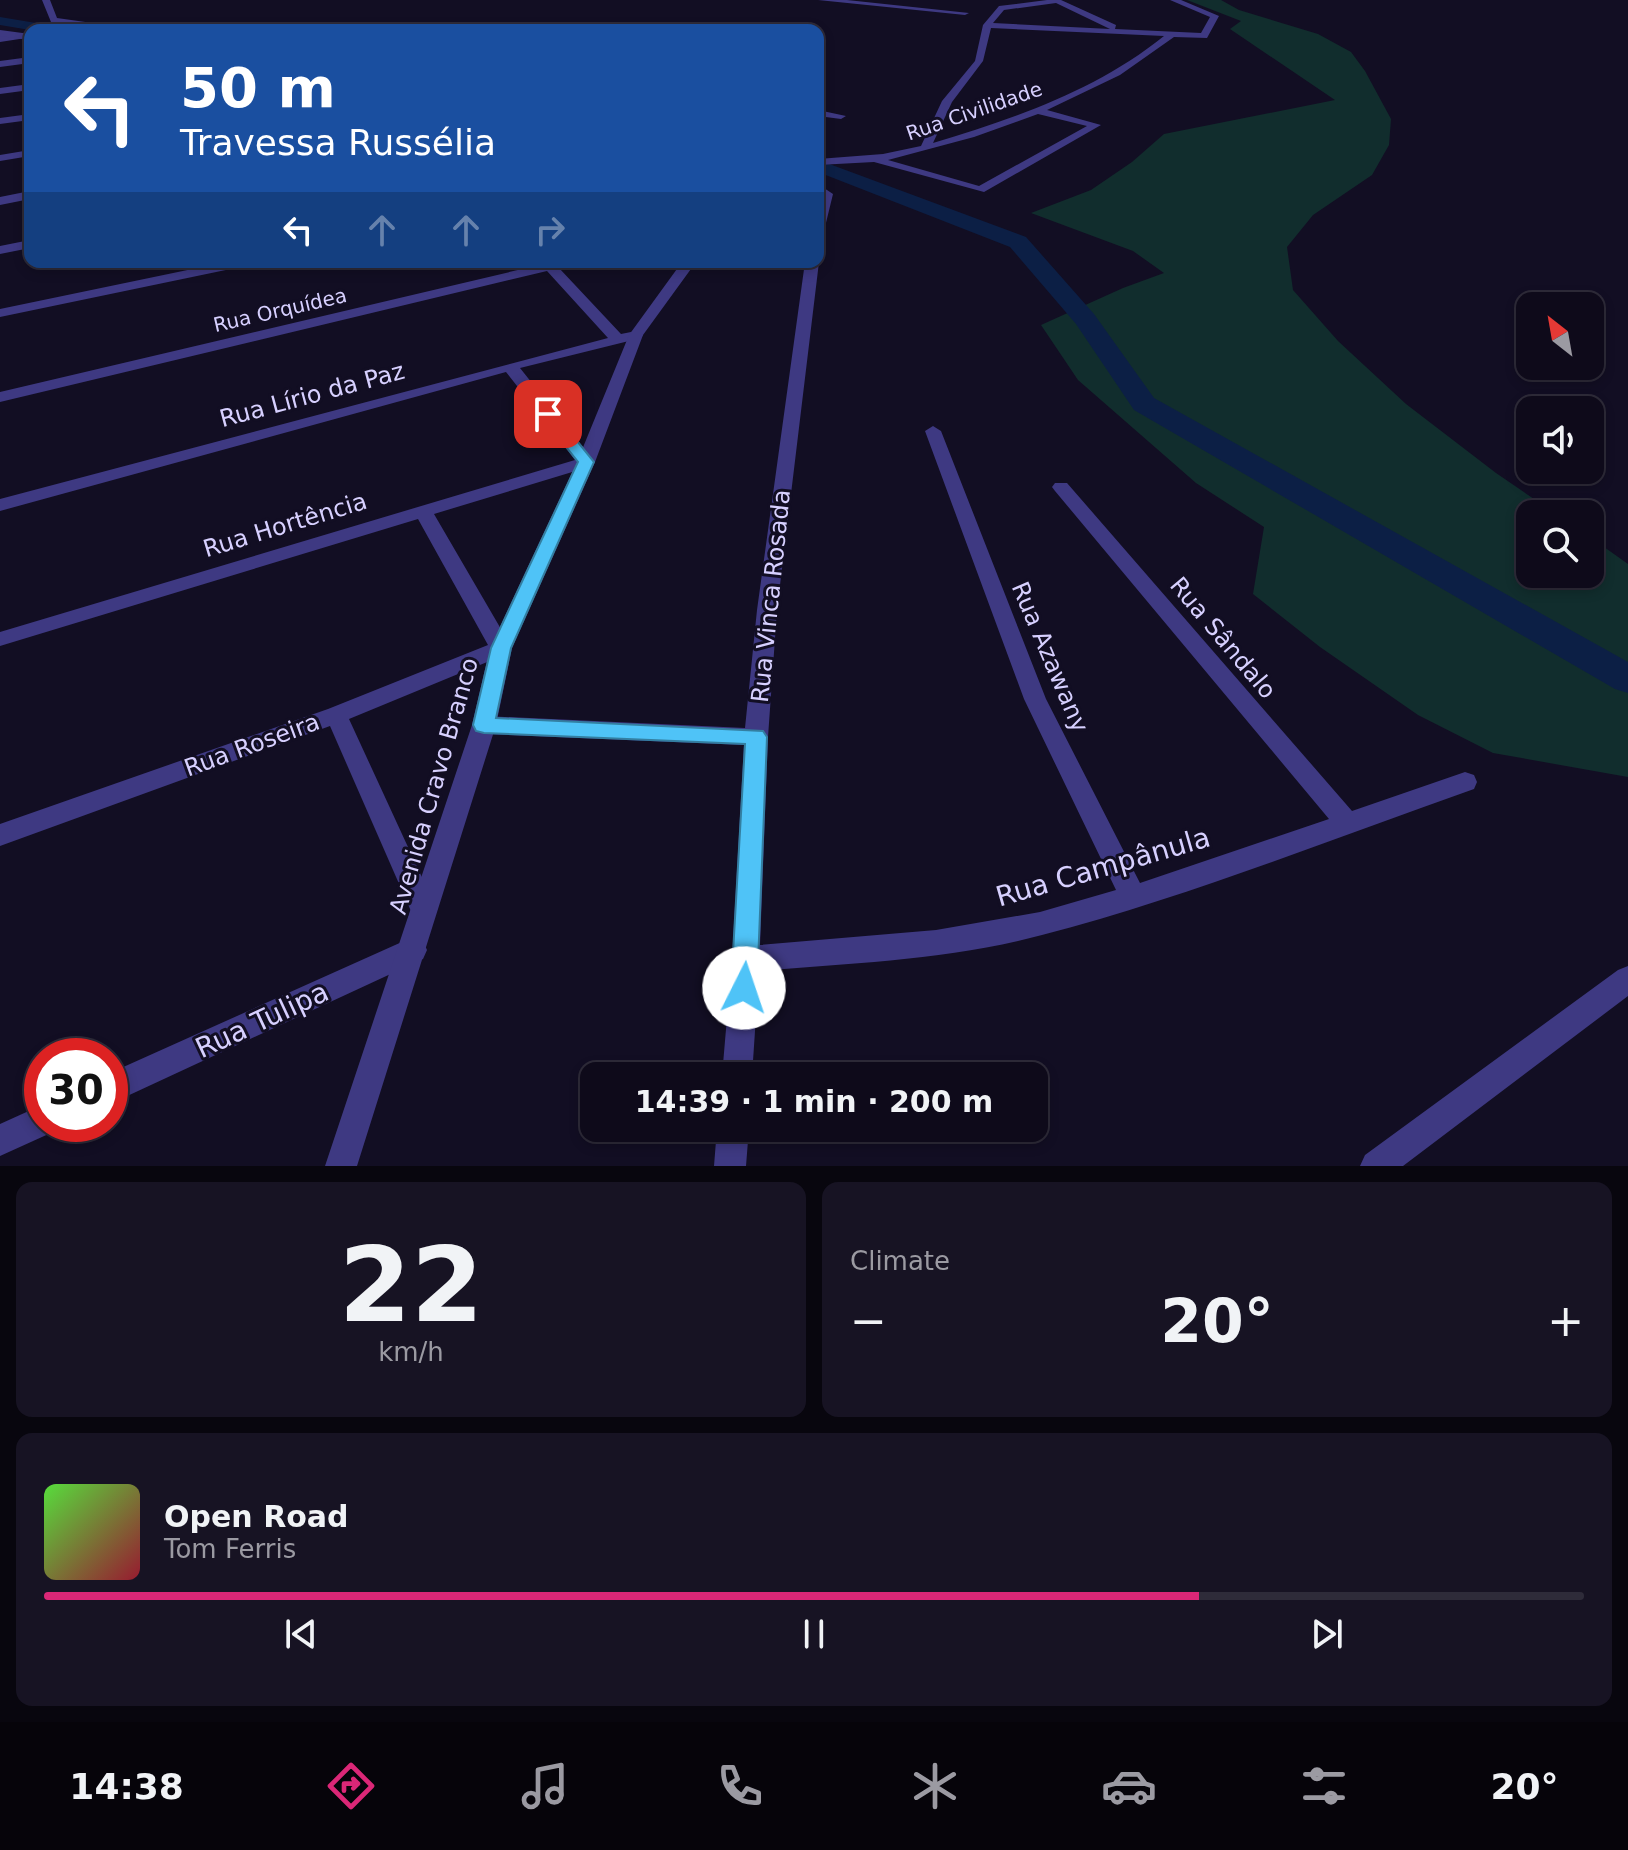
<!DOCTYPE html>
<meta charset="utf-8">
<style>
:root{--surface:#0e0a1a;--page:#171323;--text:#f1f3f6;--muted:#9b9aa2;--line:#2e2b39;--accent:#db2777}
body{margin:0;font-family:"DejaVu Sans",sans-serif;background:var(--page);color:var(--text);height:100vh;display:flex;flex-direction:column;font-size:30px;white-space:nowrap}
*{box-sizing:border-box;margin:0}
p{font-size:26px;color:var(--muted)}
.icon{flex:none;width:44px;height:44px;fill:none;stroke:currentColor;stroke-width:2;stroke-linecap:round;stroke-linejoin:round}
.map{position:relative;height:1166px;overflow:hidden}
.side{display:flex;flex-direction:column;gap:16px;padding:16px;background:#08060e;flex:1}
.side>*{flex:none}
.guide{position:absolute;left:24px;top:24px;width:800px;height:244px;border-radius:16px;box-shadow:0 4px 12px #0003,0 0 0 2px var(--line);background:#1a4fa0;color:#fff;overflow:hidden}
.needle{width:52px;rotate:329deg}
.tools{position:absolute;left:1516px;top:292px;display:grid;gap:16px}
.tools a{display:grid;place-items:center;width:88px;height:88px;border-radius:16px;background:var(--surface);box-shadow:0 4px 12px #0003,0 0 0 2px var(--line);font-size:40px}
.speed{position:absolute;left:24px;top:1038px;display:flex;gap:16px;font-size:40px;font-weight:700;text-align:center}
.speed>*{display:grid;place-content:center;width:104px;height:104px;border-radius:50%;background:var(--surface);box-shadow:0 4px 12px #0003,0 0 0 2px var(--line);line-height:1}
.speed .limit{border:12px solid #d22;background:#fff;color:#111}
.pin{position:absolute;display:grid;place-items:center;width:68px;height:68px;color:#fff;margin:-34px;border-radius:16px;box-shadow:0 4px 12px #0006}
.me{position:absolute;width:88px;margin:-44px;rotate:4deg;stroke-linejoin:round;filter:drop-shadow(0 0 6px #0008)}
.turn{display:flex;align-items:center;gap:28px;height:168px;padding:0 24px;font-size:36px}
.turn .icon{width:104px;height:104px;stroke-width:2.5}
.turn b{display:block;font-size:56px;line-height:68px}
.lanes{display:flex;align-items:center;height:76px;padding:0 24px;background:#0003;justify-content:center;gap:40px;direction:ltr}
.lanes .off{opacity:.35}
.big{font-size:60px;font-weight:700;line-height:1.1}
.side .tile{flex:1;display:flex;flex-direction:column;justify-content:center;gap:12px;min-width:0;padding:0 28px;border-radius:16px;background:var(--page)}
.side .dial{align-items:center;gap:0}
.dial b{font-size:104px;line-height:1}
.song{display:flex;align-items:center;gap:24px}
.cover{width:96px;height:96px;border-radius:12px;background:linear-gradient(135deg,hsl(110 70% 55%),hsl(350 70% 35%))}
.played{height:8px;border-radius:4px;background:linear-gradient(90deg,var(--accent) 75%,var(--line) 75%)}
.keys{display:flex;justify-content:space-around;direction:ltr}
.heat{display:flex;justify-content:space-between;align-items:center;font-size:44px;direction:ltr}
.side .tiles{flex:1;display:grid;gap:16px;grid-template-columns:1fr 1fr}
.tile:last-child{grid-column:span 2}
.trip{position:absolute;left:580px;top:1062px;width:468px;height:80px;border-radius:16px;background:var(--surface);box-shadow:0 4px 12px #0003,0 0 0 2px var(--line);font-weight:700;line-height:80px;text-align:center}
.tabs{display:flex;height:128px;justify-content:space-around;align-items:center;background:#06040a;color:var(--muted)}
.tabs .icon{width:56px;height:56px}
.tabs .selected{color:var(--accent)}
.tabs b{font-size:36px;color:var(--text)}
.map>svg:first-child{display:block}
.green{fill:#112d2d}
.lines{fill:none;stroke-linecap:round;stroke-linejoin:round}
.canal{fill:#0c1f45;fill-rule:evenodd}
.minor{fill:#3e3982;fill-rule:evenodd}
.tertiary{fill:#3e3982;fill-rule:evenodd}
.route{fill:#4fc3f7;stroke:#337fa1;stroke-width:2}
.labels{text-anchor:middle;dominant-baseline:central;stroke-width:6;stroke-linejoin:round;paint-order:stroke}
.far-street-label{font-size:20px;fill:#d7d0ff;stroke:#120e23}
.street-label{font-size:24px;fill:#d7d0ff;stroke:#120e23}
.near-street-label{font-size:28px;fill:#d7d0ff;stroke:#120e23}
</style>
<div class="map">
<svg width="1628" height="1166" viewBox="0 0 1628 1166">
<rect width="100%" height="100%" fill="#120e23"/>
<path class="green" d="M1187 0H1221L1239 10 1318 34 1351 52 1365 71 1391 119 1389 145 1372 175 1313 215 1287 247 1293 290 1338 341 1406 404 1496 473 1556 514H1530V574H1590V537L1628 564V777L1493 753 1418 715 1320 647 1253 594 1264 527 1196 483 1078 380 1041 325 1123 288 1164 273 1133 251 1031 213 1091 190 1132 162 1164 134 1335 100 1230 29 1241 21Z"/>
<g class="lines">
<path class="canal" d="M0 17 54 26 61 30H30L0 25Z
M824 162 1026 237 1094 314 1154 398 1628 662V693L1615 689 1134 410 1076 324 1010 247 818 172V164Z"/>
<path class="minor" d="M42 0H50L57 18 142 30 51 22Z
M818 0H847L969 13 965 15Z
M1047 0H1061L1116 25 1115 29 1201 33 1210 17 1170 0H1181L1219 16 1207 38 1174 37 1120 75 1047 110 1101 125 984 192 874 162 818 165V159L883 154 921 146 942 101 975 61 983 25 999 6ZM1056 3 1110 29 993 23 1004 10ZM991 28 1164 36C1097 90 1014 119 933 143L952 102 983 61ZM1038 114 1087 126 979 186 888 160 974 137Z
M26 34V38L0 42V36Z
M30 57V63L0 67V61Z
M30 84V90L0 94V88Z
M818 110 846 116 841 119 818 116Z
M30 114V120L0 124V118Z
M30 150V156L0 161V155Z
M818 184 833 194 824 231 818 235 821 195Z
M30 191V199L0 205V197Z
M30 240V248L0 254V246Z
M818 261 819 262 777 610 768 737 760 945 936 930 1040 912 1116 890 1024 699 925 431 933 426 941 431 1046 699 1140 883 1329 819 1055 491 1052 487 1055 483H1067L1352 811 1465 772 1474 775 1477 782 1474 789C1331 839 1189 897 1042 935 950 960 853 963 759 971L752 1076H722L732 959 744 745 484 734 476 731 472 725 476 719 484 716 745 728 757 610 805 262Z
M226 262H252L245 266 0 317V309Z
M552 262H576L559 268 621 334 636 331 643 335 641 338 520 368 595 462 592 466 434 514 512 648 509 653 349 719 437 910 434 918 424 922 414 918 330 726 0 846V824L328 709 488 645 418 519 0 646V632L575 460 506 372 0 511V499L608 338 547 271 0 402V392Z
M413 937 423 941 427 950 423 959 110 1104V1073Z
M1628 966V996L1403 1166H1360L1365 1155 1618 970Z
M42 1105V1124H56L53 1132 0 1156V1124Z
M717 1128H749L746 1166H714Z"/>
<path class="tertiary" d="M0 30 30 34V40L0 36Z
M682 262H696L643 335 595 462 512 648 496 725 357 1166H325L472 725 490 648 577 462 629 335Z"/>
</g>
<path class="route" d="M548 409 553 411 594 462 511 648 496 718 763 731 767 737 757 988 753 997 744 1000 735 997 731 988 745 744 484 733 476 731 473 725 491 648 578 462 540 414Z"/>
<g class="labels">
<g class="far-street-label">
<text transform="translate(974 111) rotate(-19)">Rua Civilidade</text>
<text transform="translate(280 310) rotate(-13)">Rua Orquídea</text>
</g>
<g class="street-label">
<text transform="translate(312 395) rotate(-15)">Rua Lírio da Paz</text>
<text transform="translate(285 525) rotate(-17)">Rua Hortência</text>
<text transform="translate(771 596) rotate(-84)">Rua Vinca Rosada</text>
<text transform="translate(1223 638) rotate(50)">Rua Sândalo</text>
<text transform="translate(1050 657) rotate(67)">Rua Azawany</text>
<text transform="translate(252 745) rotate(-20)">Rua Roseira</text>
<text transform="translate(434 786) rotate(-74)">Avenida Cravo Branco</text>
</g>
<g class="near-street-label">
<text transform="translate(1103 867) rotate(-16)">Rua Campânula</text>
<text transform="translate(262 1020) rotate(-25)">Rua Tulipa</text>
</g>
</g>
</svg>
<div class="tools">
<a><svg class="needle" viewBox="-14 -14 28 28"><path d="M0-13l5 13h-10z" fill="#e53935"/><path d="M0 13l5-13h-10z" fill="#9b9aa2"/></svg></a>
<a><svg class="icon" aria-label="sound" viewBox="0 0 24 24"><path d="M4 9h4l5-4v14l-5-4H4zM17 9q2 3 0 6"/></svg></a>
<a><svg class="icon" aria-label="search" viewBox="0 0 24 24"><circle cx="10" cy="10" r="6"/><path d="M15 15l6 6"/></svg></a>
</div>
<div class="speed"><div class="limit">30</div></div>
<div class="pin" style="left:548px;top:414px;background:#d93025"><svg class="icon" aria-label="arrive" viewBox="0 0 24 24"><path d="M6 21V4h12l-3 4 3 4H6"/></svg></div>
<svg class="me" style="left:744px;top:988px" viewBox="-20 -20 40 40"><circle r="19" fill="#fff"/><path d="M0-13L10 11 0 6-10 11z" fill="#4fc3f7"/></svg>
<div class="trip">14:39 · 1 min · 200 m</div>
<div class="guide">
<div class="turn"><svg class="icon" aria-label="left" viewBox="0 0 24 24"><path d="M17 20v-9H6M10 6l-5 5 5 5"/></svg><div><b>50 m</b>Travessa Russélia</div></div>
<div class="lanes"><svg class="icon" aria-label="left" viewBox="0 0 24 24"><path d="M17 20v-9H6M10 6l-5 5 5 5"/></svg><svg class="icon off" aria-label="ahead" viewBox="0 0 24 24"><path d="M12 20V5M6 11l6-6 6 6"/></svg><svg class="icon off" aria-label="ahead" viewBox="0 0 24 24"><path d="M12 20V5M6 11l6-6 6 6"/></svg><svg class="icon off" aria-label="right" viewBox="0 0 24 24"><path d="M7 20v-9h11M14 6l5 5-5 5"/></svg></div>
</div>
</div>
<section class="side">
<div class="tiles">
<div class="tile dial"><b>22</b><p>km/h</p></div>
<div class="tile"><p>Climate</p>
<div class="heat"><a>−</a><b class="big">20°</b><a>+</a></div>
</div>
<div class="tile">
<div class="song"><i class="cover"></i><div><b>Open Road</b><p>Tom Ferris</p></div></div>
<div class="played"></div>
<div class="keys"><svg class="icon" aria-label="previous" viewBox="0 0 24 24"><path d="M18 5L8 12l10 7zM5 5v14"/></svg><svg class="icon" aria-label="pause" viewBox="0 0 24 24"><path d="M8 5v14M16 5v14"/></svg><svg class="icon" aria-label="next" viewBox="0 0 24 24"><path d="M6 5l10 7-10 7zM19 5v14"/></svg></div>
</div>
</div>
</section>
<nav class="tabs">
<b>14:38</b>
<svg class="icon selected" aria-label="directions" viewBox="0 0 24 24"><path d="M12 3l9 9-9 9-9-9zM9 14v-3h6M13 9l2 2-2 2"/></svg>
<svg class="icon" aria-label="music" viewBox="0 0 24 24"><path d="M9 18V5l10-2v13"/><circle cx="6" cy="18" r="3"/><circle cx="16" cy="16" r="3"/></svg>
<svg class="icon" aria-label="phone" viewBox="0 0 24 24"><path d="M5 4h4l2 5-3 2q2 4 5 5l2-3 5 2v4C11 20 4 13 5 4z"/></svg>
<svg class="icon" aria-label="climate" viewBox="0 0 24 24"><path d="M12 3v18M4 7l16 10M4 17L20 7"/></svg>
<svg class="icon" aria-label="car" viewBox="0 0 24 24"><path d="M5 17H2v-5l4-1 3-4h7l3 4 3 1v5h-3M9 17h6M6 11h13"/><circle cx="7" cy="17" r="2"/><circle cx="17" cy="17" r="2"/></svg>
<svg class="icon" aria-label="filters" viewBox="0 0 24 24"><path d="M4 7h16M4 17h16"/><circle cx="9" cy="7" r="2"/><circle cx="15" cy="17" r="2"/></svg>
<b>20°</b>
</nav>
